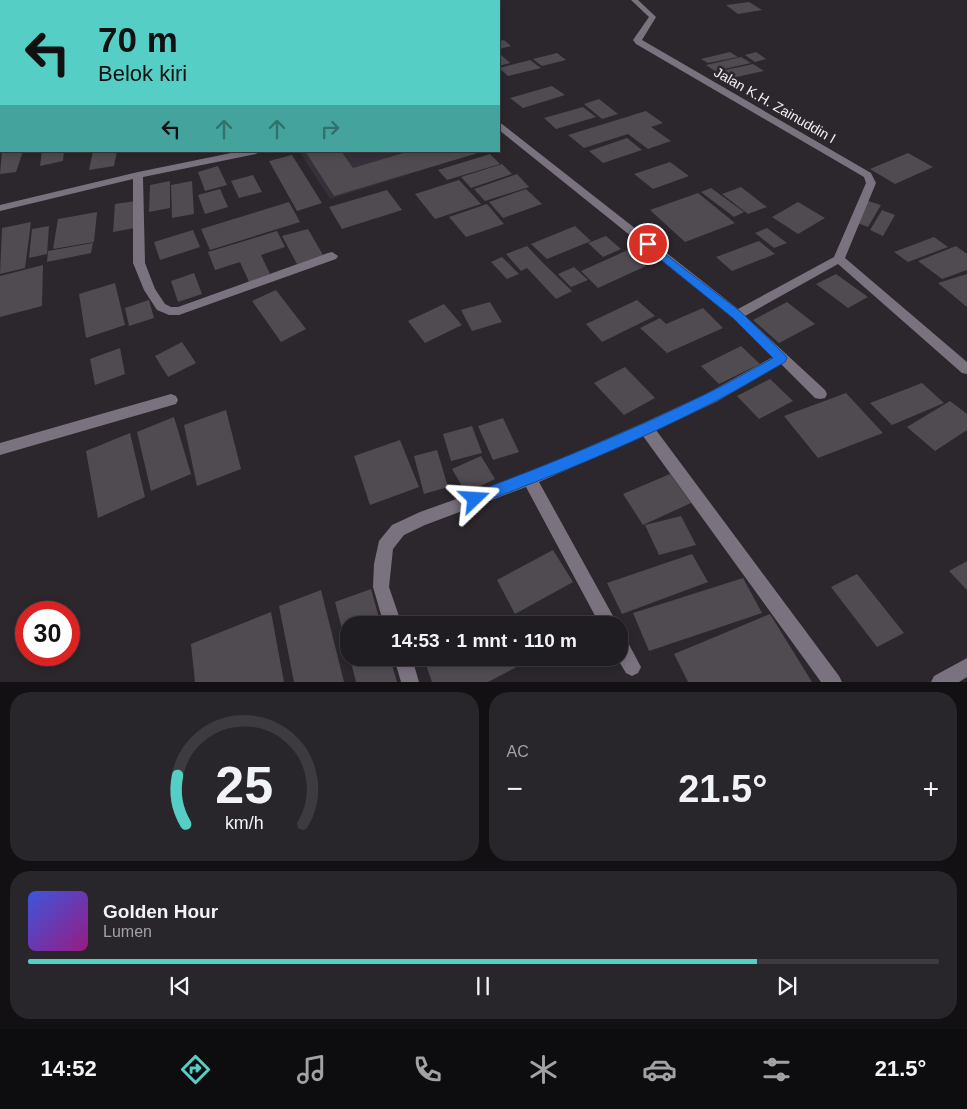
<!DOCTYPE html>
<html lang="id">
<meta charset="utf-8">
<style>
:root{--surface:#201d22;--page:#28262a;--text:#f1f3f6;--muted:#a2a2a5;--line:#3d3b40;--accent:#55cec5}
body{margin:0;font-family:Helvetica,sans-serif;background:var(--page);color:var(--text);height:100vh;display:flex;flex-direction:column;font-size:19px;white-space:nowrap}
*{box-sizing:border-box;margin:0}
p{font-size:16px;color:var(--muted)}
.icon{flex:none;width:28px;height:28px;fill:none;stroke:currentColor;stroke-width:2;stroke-linecap:round;stroke-linejoin:round}
.map{position:relative;height:682px;overflow:hidden}
.side{display:flex;flex-direction:column;gap:10px;padding:10px;background:#121013;flex:1}
.side>*{flex:none}
.banner{position:absolute;left:0px;top:0px;width:500px;height:152px;box-shadow:0 2px 8px #0003,0 0 0 1px var(--line);background:#55cec5;color:#111;overflow:hidden}
.speed{position:absolute;left:15px;top:601px;display:flex;gap:10px;font-size:25px;font-weight:700;text-align:center}
.speed>*{display:grid;place-content:center;width:65px;height:65px;border-radius:50%;background:var(--surface);box-shadow:0 2px 8px #0003,0 0 0 1px var(--line);line-height:1}
.speed .limit{border:8px solid #d22;background:#fff;color:#111}
.pin{position:absolute;display:grid;place-items:center;width:42px;height:42px;color:#fff;margin:-21px;border:2px solid #fff;border-radius:50%;box-shadow:0 1px 5px #0007}
.me{position:absolute;width:55px;margin:-28px;rotate:70deg;stroke-linejoin:round;filter:drop-shadow(0 0 4px #0008)}
.turn{display:flex;align-items:center;gap:18px;height:105px;padding:0 15px;font-size:22px}
.turn .icon{width:65px;height:65px;stroke-width:2.5}
.turn b{display:block;font-size:35px;line-height:42px}
.lanes{display:flex;align-items:center;height:48px;padding:0 15px;background:#0003;justify-content:center;gap:25px;direction:ltr}
.lanes .off{opacity:.35}
.big{font-size:38px;font-weight:700;line-height:1.1}
.side .widget{flex:1;display:flex;flex-direction:column;justify-content:center;gap:8px;min-width:0;padding:0 18px;border-radius:20px;background:var(--page)}
.side .dial{align-items:center;gap:0}
.dial svg{height:130px;overflow:visible;fill:none;stroke:var(--line);stroke-width:7;stroke-linecap:round;text-anchor:middle}
.dial text{fill:var(--text);stroke:none}
.song{display:flex;align-items:center;gap:15px}
.cover{width:60px;height:60px;border-radius:8px;background:linear-gradient(135deg,hsl(230 70% 55%),hsl(310 70% 35%))}
.played{height:5px;border-radius:2px;background:linear-gradient(90deg,var(--accent) 80%,var(--line) 80%)}
.keys{display:flex;justify-content:space-around;direction:ltr}
.heat{display:flex;justify-content:space-between;align-items:center;font-size:28px;direction:ltr}
.side .tiles{flex:1;display:grid;gap:10px;grid-template-columns:1fr 1fr}
.widget:last-child{grid-column:span 2}
.trip{position:absolute;left:340px;top:616px;width:288px;height:50px;border-radius:20px;background:var(--surface);box-shadow:0 2px 8px #0003,0 0 0 1px var(--line);font-weight:700;line-height:50px;text-align:center}
.menu{display:flex;height:80px;justify-content:space-around;align-items:center;background:#0d0c0e;color:var(--muted)}
.menu .icon{width:35px;height:35px}
.menu .active{color:var(--accent)}
.menu b{font-size:22px;color:var(--text)}
.map>svg:first-child{display:block}
.built{fill:#372f3a}
.building{fill:#4f4b51}
.lines{fill:none;stroke-linecap:round;stroke-linejoin:round}
.minor{fill:#7b7280;fill-rule:evenodd}
.route{fill:#1a73e8;stroke:#114b97}
.labels{text-anchor:middle;dominant-baseline:central;stroke-width:5;stroke-linejoin:round;paint-order:stroke}
.far-street-label{font-size:14px;fill:#f3f0f4;stroke:#2b272d}
</style>
<div class="map">
<svg width="967" height="682" viewBox="0 0 967 682">
<rect width="100%" height="100%" fill="#2b272d"/>
<path class="built" d="M299 151H484L330 199Z"/>
<path class="building" d="M749 2 762 10 738 14 726 5Z
M504 40 511 46 499 49V41Z
M730 52 738 57 708 63 701 59Z
M756 52 766 59 755 62 745 55Z
M499 53 510 63 499 66Z
M557 53 566 60 542 66 533 59Z
M741 57 751 63 715 71 706 65Z
M530 60 541 68 508 76 499 68Z
M753 64 764 71 727 79 716 72Z
M552 86 565 95 523 108 510 98Z
M599 99 618 114 602 119 584 104Z
M583 107 596 117 556 129 544 118Z
M646 111 663 123 651 127 671 141 648 149 628 134 584 148 568 135Z
M627 138 642 150 603 163 589 151Z
M2 151H23L16 172 0 174Z
M42 151H64L63 161 40 166Z
M93 151H117L114 166 89 170Z
M305 151H341L353 168 410 151 481 152 334 196Z
M908 153 933 167 895 184 870 169Z
M490 154 500 164 447 180 438 170Z
M292 155 322 203 297 211 269 161Z
M670 162 689 176 653 189 634 174Z
M502 164 512 174 471 188 461 177Z
M218 166 227 185 205 191 198 172Z
M517 174 529 187 485 201 474 189Z
M253 175 262 192 239 198 231 181Z
M459 180 481 204 435 219 415 194Z
M170 181V208L149 212 150 185Z
M192 181 194 214 172 218 171 185Z
M741 187 767 207 748 214 722 194Z
M711 188 744 212 734 217 701 192Z
M220 189 228 207 205 214 198 195Z
M526 189 542 204 503 218 489 202Z
M387 190 402 210 342 229 329 207Z
M698 193 735 223 685 242 650 210Z
M136 201 135 228 113 232 115 204Z
M868 201 881 205 868 227 855 222Z
M289 202 300 222 210 250 201 229Z
M798 202 825 218 798 234 772 217Z
M487 204 504 224 466 237 449 217Z
M882 210 895 215 883 236 870 230Z
M97 212 94 242 53 249 58 219Z
M31 222 25 268 0 274 2 228Z
M49 226 47 254 29 258 32 229Z
M575 226 591 241 547 259 531 244Z
M767 228 787 243 774 248 755 233Z
M308 229 323 255 297 264 282 236Z
M193 230 200 247 160 260 154 242Z
M277 231 285 247 261 255 270 274 249 282 240 262 215 270 208 252Z
M606 236 621 249 603 257 588 243Z
M934 237 948 247 908 262 894 252Z
M759 241 775 254 732 271 716 257Z
M93 243 91 253 47 262 48 251Z
M527 246 542 262 572 291 556 299 527 268 521 271 506 254Z
M956 246 967 254V270L942 279 918 261Z
M628 250 646 266 598 288 581 271Z
M502 257 519 274 507 279 491 262Z
M43 265 42 306 0 317V276Z
M574 267 588 280 571 287 558 274Z
M194 273 202 294 178 302 171 281Z
M836 274 868 297 848 308 816 284Z
M967 274V307L938 283Z
M115 283 125 325 86 338 79 294Z
M276 290 306 329 281 342 252 301Z
M149 300 154 318 129 326 125 308Z
M637 300 655 316 602 342 586 324Z
M490 302 502 322 472 331 461 310Z
M787 302 815 324 779 343 753 320Z
M444 304 462 325 425 343 408 321Z
M703 308 723 328 667 353 640 328 660 318 666 324Z
M182 342 196 363 168 377 155 356Z
M741 346 760 364 719 384 701 366Z
M120 348 125 374 95 385 90 359Z
M625 367 655 398 624 415 594 383Z
M770 379 793 401 759 419 737 396Z
M922 383 944 403 892 425 870 403Z
M846 393 883 433 818 458 784 416Z
M950 401 967 414V430L935 451 907 427Z
M226 410 241 469 197 486 184 425Z
M174 417 191 474 151 491 137 432Z
M503 418 519 452 493 460 478 426Z
M472 426 482 453 451 461 443 434Z
M130 433 145 497 98 518 86 451Z
M400 440 419 487 370 505 354 456Z
M437 450 448 487 424 494 414 456Z
M481 456 495 479 466 493 452 469Z
M670 474 691 503 643 525 623 494Z
M681 516 696 545 659 555 645 525Z
M553 550 573 582 515 614 497 580Z
M692 554 708 582 622 614 607 583Z
M967 561V590L949 571Z
M857 574 904 633 877 647 831 587Z
M743 578 762 613 649 651 633 613Z
M371 589 381 625H349L348 652 335 602Z
M321 590 344 682H294L279 606Z
M271 612 284 682H195L191 644Z
M770 614 812 682H688L674 654Z
M350 658H390L397 682H356Z
M434 658H527L528 661 488 682H432L425 662Z"/>
<g class="lines">
<path class="minor" d="M217 0H223V1H217Z
M357 0H364V1H358Z
M631 0H638L656 17 642 40 871 173 876 183 845 258 967 362V374L962 373 838 264 745 316 825 390 827 394 825 398 820 399 815 398 781 364 716 402 656 430 839 676 842 682H821L643 436 539 482 618 625H600L526 487 425 525 404 535 393 549 389 587 402 625H384L373 587 374 564 379 541 392 525 420 512 526 474 641 424 706 394 773 357 733 318 499 130V123L502 124 738 309 834 257 866 183 864 177 636 44 633 40 649 17Z
M241 151H260L256 154 143 177 145 263 155 289 165 304 171 307H178L328 253 332 252 338 256 336 259 179 315H169L157 310 144 290 133 263V179L0 211V205L138 172Z
M171 394 176 396 178 400 176 404 0 455V443Z
M619 634 625 637 641 667 638 673 632 676 626 673 617 658H619Z
M394 658H412L419 682H401Z
M967 658V677L959 682H931L934 676Z"/>
</g>
<path class="route" d="M648 241 741 312 785 355 787 358 785 362C762 375 739 389 716 401 639 441 556 475 475 505L470 503 468 499 470 494C550 464 629 432 706 394 729 383 751 370 773 358L733 318 644 246V242Z"/>
<g class="labels">
<g class="far-street-label">
<text transform="translate(775 105) rotate(30)">Jalan K.H. Zainuddin I</text>
</g>
</g>
</svg>
<div class="speed"><div class="limit">30</div></div>
<div class="pin" style="left:648px;top:244px;background:#d93025"><svg class="icon" aria-label="arrive" viewBox="0 0 24 24"><path d="M6 21V4h12l-3 4 3 4H6"/></svg></div>
<svg class="me" style="left:475px;top:499px" viewBox="-20 -20 40 40"><path d="M0-17L14 15 0 8-14 15z" fill="#1a73e8" stroke="#fff" stroke-width="4"/></svg>
<div class="trip">14:53 · 1 mnt · 110 m</div>
<div class="banner">
<div class="turn"><svg class="icon" aria-label="left" viewBox="0 0 24 24"><path d="M17 20v-9H6M10 6l-5 5 5 5"/></svg><div><b>70 m</b>Belok kiri</div></div>
<div class="lanes"><svg class="icon" aria-label="left" viewBox="0 0 24 24"><path d="M17 20v-9H6M10 6l-5 5 5 5"/></svg><svg class="icon off" aria-label="ahead" viewBox="0 0 24 24"><path d="M12 20V5M6 11l6-6 6 6"/></svg><svg class="icon off" aria-label="ahead" viewBox="0 0 24 24"><path d="M12 20V5M6 11l6-6 6 6"/></svg><svg class="icon off" aria-label="right" viewBox="0 0 24 24"><path d="M7 20v-9h11M14 6l5 5-5 5"/></svg></div>
</div>
</div>
<section class="side">
<div class="tiles">
<div class="widget dial"><svg viewBox="0 0 100 80">
<path d="M14 69A42 42 0 1 1 86 69"/>
<path d="M14 69A42 42 0 0 1 9 39" stroke="#55cec5"/>
<text x="50" y="56" font-size="32" font-weight="700">25</text>
<text x="50" y="72" font-size="11">km/h</text>
</svg></div>
<div class="widget"><p>AC</p>
<div class="heat"><a>−</a><b class="big">21.5°</b><a>+</a></div>
</div>
<div class="widget">
<div class="song"><i class="cover"></i><div><b>Golden Hour</b><p>Lumen</p></div></div>
<div class="played"></div>
<div class="keys"><svg class="icon" aria-label="previous" viewBox="0 0 24 24"><path d="M18 5L8 12l10 7zM5 5v14"/></svg><svg class="icon" aria-label="pause" viewBox="0 0 24 24"><path d="M8 5v14M16 5v14"/></svg><svg class="icon" aria-label="next" viewBox="0 0 24 24"><path d="M6 5l10 7-10 7zM19 5v14"/></svg></div>
</div>
</div>
</section>
<nav class="menu">
<b>14:52</b>
<svg class="icon active" aria-label="directions" viewBox="0 0 24 24"><path d="M12 3l9 9-9 9-9-9zM9 14v-3h6M13 9l2 2-2 2"/></svg>
<svg class="icon" aria-label="music" viewBox="0 0 24 24"><path d="M9 18V5l10-2v13"/><circle cx="6" cy="18" r="3"/><circle cx="16" cy="16" r="3"/></svg>
<svg class="icon" aria-label="phone" viewBox="0 0 24 24"><path d="M5 4h4l2 5-3 2q2 4 5 5l2-3 5 2v4C11 20 4 13 5 4z"/></svg>
<svg class="icon" aria-label="climate" viewBox="0 0 24 24"><path d="M12 3v18M4 7l16 10M4 17L20 7"/></svg>
<svg class="icon" aria-label="car" viewBox="0 0 24 24"><path d="M5 17H2v-5l4-1 3-4h7l3 4 3 1v5h-3M9 17h6M6 11h13"/><circle cx="7" cy="17" r="2"/><circle cx="17" cy="17" r="2"/></svg>
<svg class="icon" aria-label="filters" viewBox="0 0 24 24"><path d="M4 7h16M4 17h16"/><circle cx="9" cy="7" r="2"/><circle cx="15" cy="17" r="2"/></svg>
<b>21.5°</b>
</nav>
